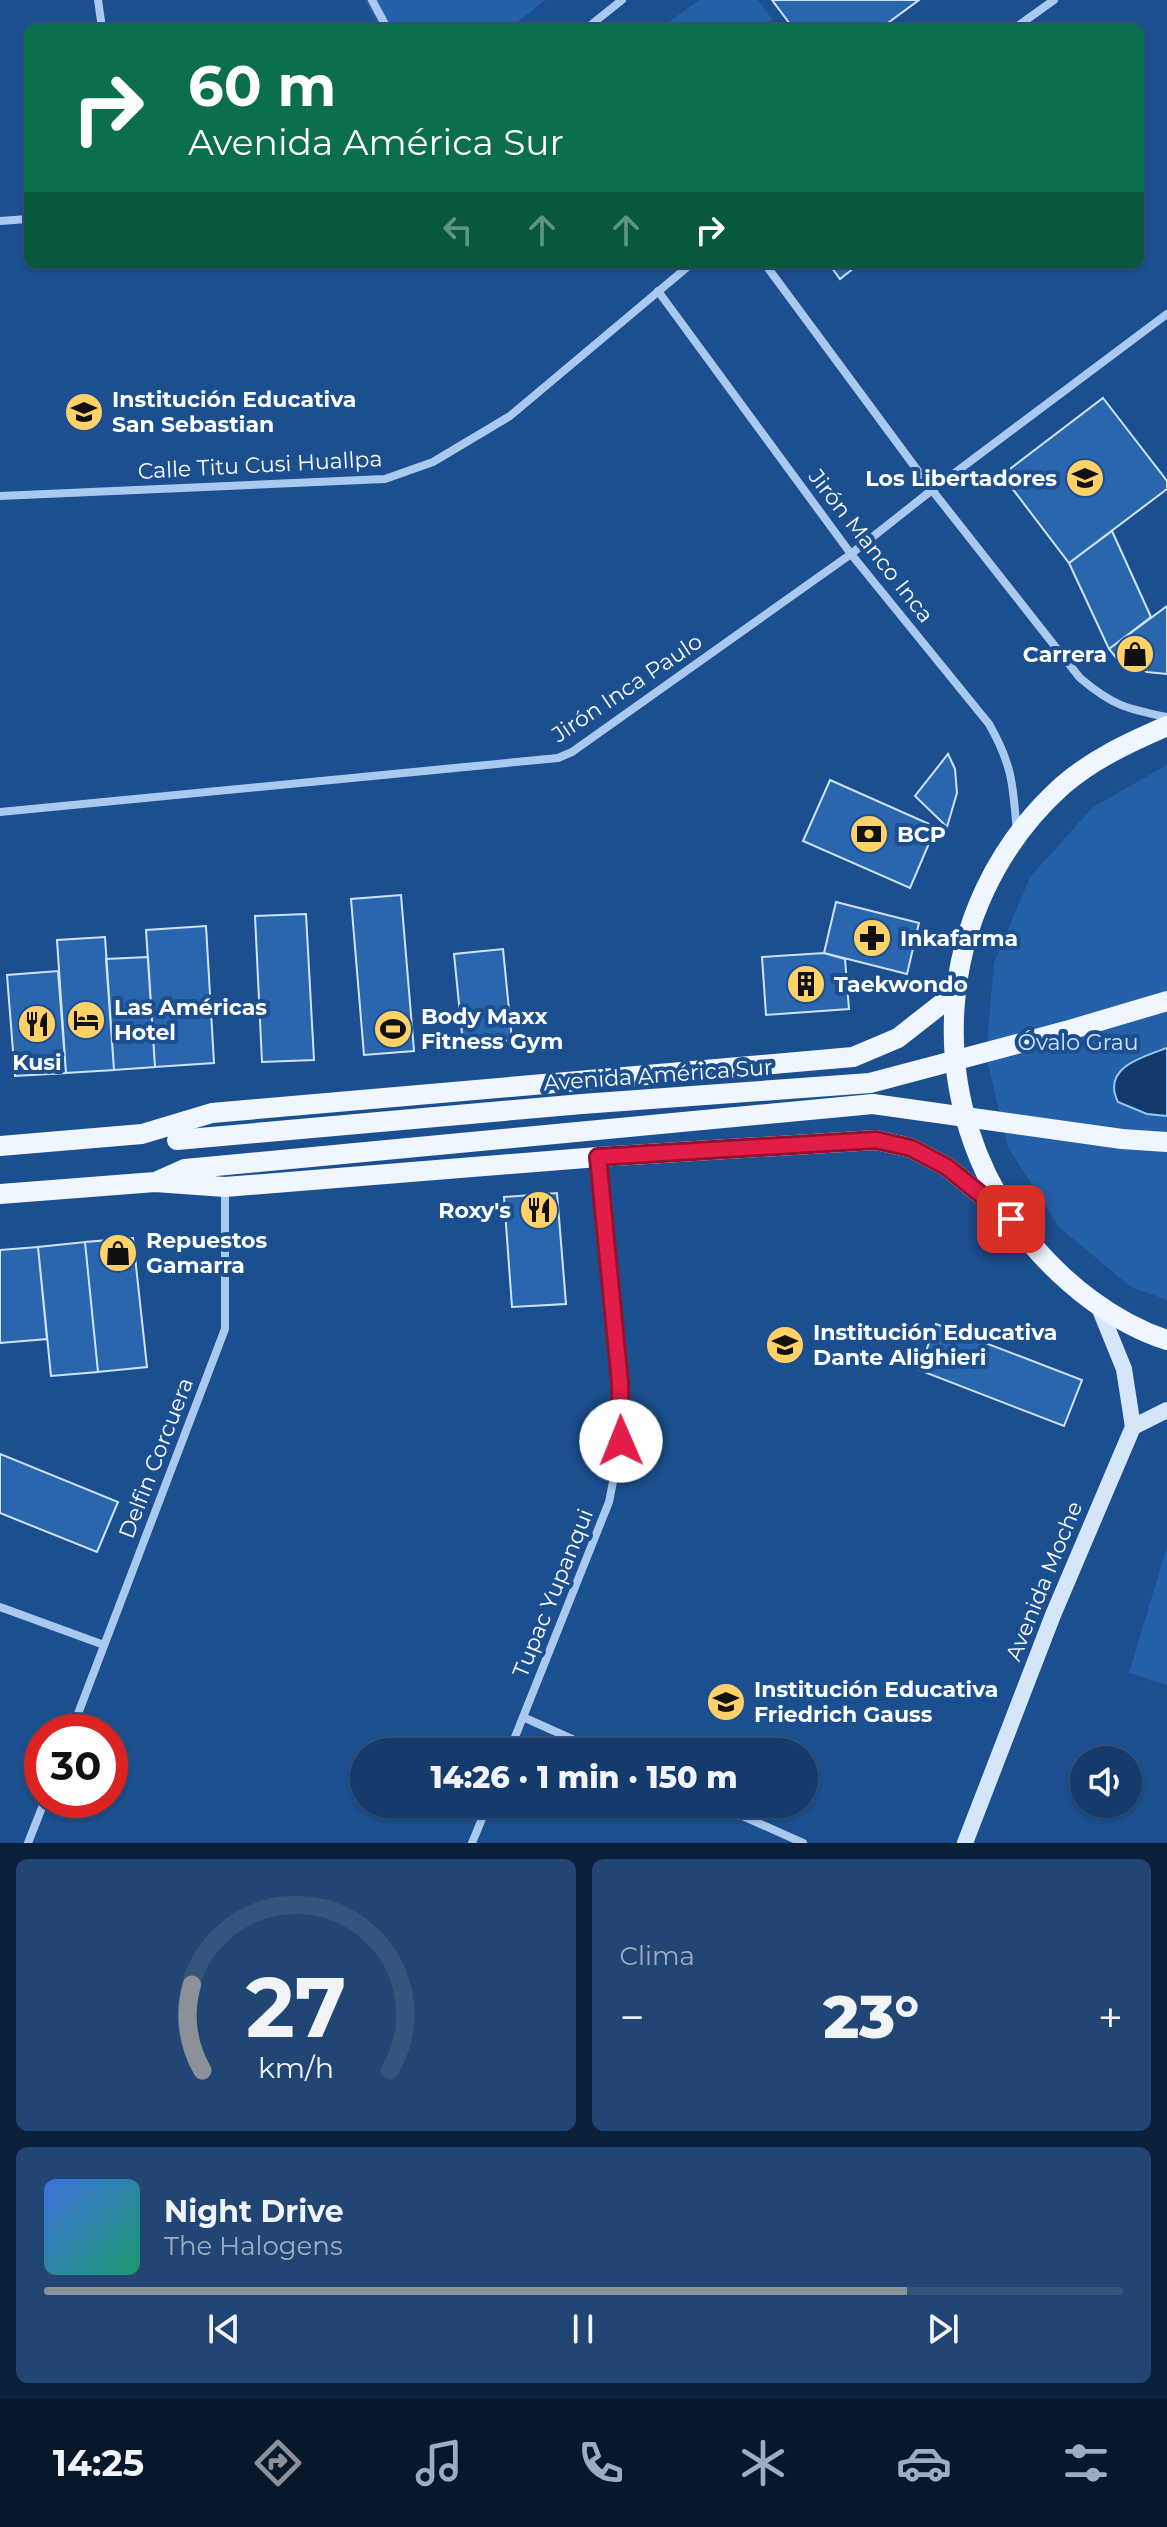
<!DOCTYPE html>
<html lang="es">
<meta charset="utf-8">
<style>
:root{--surface:#143b6b;--page:#214673;--text:#f1f3f6;--muted:#9dadc1;--line:#33557e;--accent:#8c9099}
body{margin:0;font-family:Montserrat,sans-serif;background:var(--page);color:var(--text);height:100vh;display:flex;flex-direction:column;font-size:30px;white-space:nowrap}
*{box-sizing:border-box;margin:0}
p{font-size:26px;color:var(--muted)}
.icon{flex:none;width:44px;height:44px;fill:none;stroke:currentColor;stroke-width:2;stroke-linecap:round;stroke-linejoin:round}
.map{position:relative;height:1843px;overflow:hidden}
.drawer{display:flex;flex-direction:column;gap:16px;padding:16px;background:#0b203b;flex:1}
.drawer>*{flex:none}
.banner{position:absolute;left:24px;top:24px;width:1120px;height:244px;border-radius:12px;box-shadow:0 2px 6px #0004,0 0 0 2px var(--line);background:#0b6e4f;color:#fff;overflow:hidden}
.tools{position:absolute;left:1070px;top:1746px;display:grid;gap:16px}
.tools a{display:grid;place-items:center;width:72px;height:72px;border-radius:50%;background:var(--surface);box-shadow:0 2px 6px #0004,0 0 0 2px var(--line);font-size:40px}
.speed{position:absolute;left:24px;top:1714px;display:flex;gap:16px;font-size:40px;font-weight:700;text-align:center}
.speed>*{display:grid;place-content:center;width:104px;height:104px;border-radius:50%;background:var(--surface);box-shadow:0 2px 6px #0004,0 0 0 2px var(--line);line-height:1}
.speed .limit{border:12px solid #d22;background:#fff;color:#111}
.pin{position:absolute;display:grid;place-items:center;width:68px;height:68px;color:#fff;margin:-34px;border-radius:16px;box-shadow:0 4px 12px #0006}
.me{position:absolute;width:88px;margin:-44px;rotate:359deg;stroke-linejoin:round;filter:drop-shadow(0 0 6px #0008)}
.turn{display:flex;align-items:center;gap:28px;height:168px;padding:0 32px;font-size:36px}
.turn .icon{width:104px;height:104px;stroke-width:2.5}
.turn b{display:block;font-size:56px;line-height:68px}
.lanes{display:flex;align-items:center;height:76px;padding:0 32px;background:#0003;justify-content:center;gap:40px;direction:ltr}
.lanes .off{opacity:.35}
.big{font-size:60px;font-weight:800;line-height:1.1}
.drawer .tile{flex:1;display:flex;flex-direction:column;justify-content:center;gap:12px;min-width:0;padding:0 28px;border-radius:12px;background:var(--page)}
.drawer .dial{align-items:center;gap:0}
.dial svg{height:208px;overflow:visible;fill:none;stroke:var(--line);stroke-width:7;stroke-linecap:round;text-anchor:middle}
.dial text{fill:var(--text);stroke:none}
.song{display:flex;align-items:center;gap:24px}
.cover{width:96px;height:96px;border-radius:12px;background:linear-gradient(135deg,hsl(220 70% 55%),hsl(160 70% 35%))}
.played{height:8px;border-radius:4px;background:linear-gradient(90deg,var(--accent) 80%,var(--line) 80%)}
.keys{display:flex;justify-content:space-around;direction:ltr}
.heat{display:flex;justify-content:space-between;align-items:center;font-size:44px;direction:ltr}
.drawer .tiles{flex:1;display:grid;gap:16px;grid-template-columns:1fr 1fr}
.tile:last-child{grid-column:span 2}
.trip{position:absolute;left:350px;top:1738px;width:468px;height:80px;border-radius:40px;background:var(--surface);box-shadow:0 2px 6px #0004,0 0 0 2px var(--line);font-weight:800;line-height:80px;text-align:center}
.menu{display:flex;height:128px;justify-content:space-around;align-items:center;background:#08182b;color:var(--muted)}
.menu .icon{width:56px;height:56px}
.menu .active{color:var(--accent)}
.menu b{font-size:36px;color:var(--text)}
.map>svg:first-child{display:block}
.green{fill:#2461a8}
.water{fill:#123a6d;stroke:#9cc4f0;stroke-width:2}
.building{fill:#2a66ad;stroke:#cfe3fa;stroke-width:2}
.lines{fill:none;stroke-linecap:round;stroke-linejoin:round}
.street{stroke:#a9c9ee;stroke-width:8}
.secondary{stroke:#d6e6fa;stroke-width:16}
.primary{stroke:#f0f6ff;stroke-width:20}
.primary-bridge{stroke:#f0f6ff;stroke-width:20}
.route-casing{stroke:#92132f;stroke-width:20}
.route{stroke:#e11d48;stroke-width:14}
.labels{text-anchor:middle;dominant-baseline:central;stroke-width:8;stroke-linejoin:round;paint-order:stroke}
.poi-label{font-size:22px;font-weight:bold;fill:#fff;stroke:#1b4f8f;text-anchor:start}
.street-label{font-size:22px;fill:#fff;stroke:#1b4f8f}
.park-label{font-size:22px;fill:#cfe3fa;stroke:#1b4f8f}
</style>
<div class="map">
<svg width="1167" height="1843" viewBox="0 0 1167 1843">
<rect width="100%" height="100%" fill="#1b4f8f"/>
<path class="green" d="M365 0H545L510 28H380Z
M699 0H758L772 19 761 28H661Z
M1167 765V1300L1131 1287 1059 1227 1008 1147 986 1056 994 963 1030 877 1093 807Z
M1167 1547V1685L1129 1673Z"/>
<path class="water" d="M1167 1048V1116L1147 1114 1118 1102C1101 1068 1142 1057 1167 1048Z"/>
<path class="building" d="M772 0H919L881 28H793Z
M829 264H859L840 279Z
M1103 398 1167 481V489L1069 563 1002 475Z
M1112 531 1151 617 1109 649 1069 563Z
M1167 606V674L1147 672 1118 660 1109 649Z
M948 754 955 769 957 793 947 827 915 796Z
M830 780 936 827 910 888 803 841Z
M401 895 414 1051 364 1055 351 899Z
M836 902 919 923 907 974 824 953Z
M306 914 314 1060 262 1062 255 916Z
M206 926 214 1063 155 1067 146 930Z
M105 937 114 1070 66 1073 57 940Z
M503 949 512 1040 463 1044 454 954Z
M824 953 845 959 849 1009 766 1015 762 957Z
M148 957 155 1067 114 1070 106 959Z
M58 971 66 1073 15 1076 7 975Z
M557 1193 566 1304 512 1307 504 1197Z
M133 1238 147 1367 98 1372 85 1242Z
M85 1242 98 1372 51 1376 38 1247Z
M38 1247 47 1339 0 1343V1250Z
M936 1324 1082 1380 1064 1426 919 1370Z
M0 1454 118 1502 97 1552 0 1513Z"/>
<g class="lines">
<path class="street" d="M98 0 102 28
M372 0 387 28
M587 28 622 0
M1015 28 1054 0
M0 221 28 219
M765 264 932 490 1080 678C1112 705 1126 709 1167 717
M658 291 851 554 989 724C1013 766 1013 786 1017 833
M0 496 385 479 433 462 510 416 691 264
M0 812 558 758 572 752 851 554 932 490 1167 314
M0 1607 104 1645
M523 1717 601 1752
M71 1732 225 1329V1188
M509 1752 609 1502 621 1441 620 1383 598 1158
M716 1804 803 1843
M28 1843 45 1800
M472 1843 488 1804"/>
<path class="secondary" d="M1133 1427 1167 1410
M965 1843 1053 1615 1133 1427 1124 1369 1098 1305"/>
<path class="primary" d="M1167 726C1130 742 1093 759 1062 786 930 905 918 1107 1030 1242 1065 1284 1114 1323 1167 1340
M0 1146 142 1134 212 1113 853 1057 898 1038 954 994
M158 1181 185 1169 873 1104
M0 1194 155 1182 225 1187 598 1157 876 1140 911 1148 947 1167 1011 1219"/>
<path class="primary-bridge" d="M873 1104 1122 1139 1167 1142
M177 1140 582 1104 870 1083 1066 1031 1167 1001"/>
</g>
<g class="lines">
<g class="route-casing">
<path id="route" d="M621 1441 620 1383 598 1157 876 1140 911 1148 947 1167 1011 1219"/>
</g>
<use href="#route" class="route"/>
</g>
<defs>
<g id="school-disc" transform="scale(2)"><circle r="9.5" fill="#ffd166" stroke="#1b4f8f"/><path d="M0-5L7-2L0 1L-7-2ZM-4 1L0 2.5L4 1V4Q0 6-4 4Z" fill="#111"/></g>
<g id="shop-disc" transform="scale(2)"><circle r="9.5" fill="#ffd166" stroke="#1b4f8f"/><path d="M-5-2.5h2.3a2.7 3.5 0 0 1 5.4 0H5L5.5 6h-11ZM-1.5-2.5h3a1.5 2.3 0 0 0-3 0Z" fill="#111"/></g>
<g id="bank-disc" transform="scale(2)"><circle r="9.5" fill="#ffd166" stroke="#1b4f8f"/><path d="M-6-4H6V4H-6ZM0-2.3a2.3 2.3 0 1 0 0 4.6a2.3 2.3 0 1 0 0-4.6Z" fill="#111"/></g>
<g id="pharmacy-disc" transform="scale(2)"><circle r="9.5" fill="#ffd166" stroke="#1b4f8f"/><path d="M-2-6h4v4h4v4h-4v4h-4v-4h-4v-4h4Z" fill="#111"/></g>
<g id="building-disc" transform="scale(2)"><circle r="9.5" fill="#ffd166" stroke="#1b4f8f"/><path d="M-4-6H4V6H1V3H-1V6H-4ZM-2.5-4.3h1.7v1.8h-1.7ZM.8-4.3h1.7v1.8H.8ZM-2.5-1h1.7V.8h-1.7ZM.8-1h1.7V.8H.8Z" fill="#111"/></g>
<g id="hotel-disc" transform="scale(2)"><circle r="9.5" fill="#ffd166" stroke="#1b4f8f"/><path d="M-6-4.5h1.5V1H6V5H4.5V3h-9V5H-6ZM-4 0a1.8 1.8 0 1 1 3.6 0ZM.5 0V-2.5h3Q6-2.5 6 0Z" fill="#111"/></g>
<g id="restaurant-disc" transform="scale(2)"><circle r="9.5" fill="#ffd166" stroke="#1b4f8f"/><path d="M-5-6h1v4h1v-4h1v4h1v-4h1v5L-1.5 .5V6h-2V.5L-5-1ZM5-6V6H3V1.5H1.5Q1.5-4 5-6Z" fill="#111"/></g>
<g id="stadium-disc" transform="scale(2)"><circle r="9.5" fill="#ffd166" stroke="#1b4f8f"/><path d="M0-5a6.5 5 0 1 0 0 10a6.5 5 0 1 0 0-10ZM-3.5-1.8h7v3.6h-7Z" fill="#111"/></g>
</defs>
<g fill-rule="evenodd">
<use href="#school-disc" x="84" y="412"/>
<use href="#school-disc" x="1085" y="478"/>
<use href="#shop-disc" x="1135" y="654"/>
<use href="#bank-disc" x="869" y="834"/>
<use href="#pharmacy-disc" x="872" y="938"/>
<use href="#building-disc" x="806" y="984"/>
<use href="#hotel-disc" x="86" y="1020"/>
<use href="#restaurant-disc" x="37" y="1024"/>
<use href="#stadium-disc" x="393" y="1029"/>
<use href="#restaurant-disc" x="539" y="1210"/>
<use href="#shop-disc" x="118" y="1253"/>
<use href="#school-disc" x="785" y="1345"/>
<use href="#school-disc" x="726" y="1702"/>
</g>
<g class="labels">
<g class="poi-label">
<text x="112" y="399">Institución Educativa<tspan x="112" dy="25">San Sebastian</tspan></text>
<text x="1057" y="478" text-anchor="end">Los Libertadores</text>
<text x="1107" y="654" text-anchor="end">Carrera</text>
<text x="897" y="834">BCP</text>
<text x="900" y="938">Inkafarma</text>
<text x="834" y="984">Taekwondo</text>
<text x="114" y="1007">Las Américas<tspan x="114" dy="25">Hotel</tspan></text>
<text x="421" y="1016">Body Maxx<tspan x="421" dy="25">Fitness Gym</tspan></text>
<text x="37" y="1062" text-anchor="middle">Kusi</text>
<text x="511" y="1210" text-anchor="end">Roxy's</text>
<text x="146" y="1240">Repuestos<tspan x="146" dy="25">Gamarra</tspan></text>
<text x="813" y="1332">Institución Educativa<tspan x="813" dy="25">Dante Alighieri</tspan></text>
<text x="754" y="1689">Institución Educativa<tspan x="754" dy="25">Friedrich Gauss</tspan></text>
</g>
<g class="street-label">
<text transform="translate(260 465) rotate(-3)">Calle Titu Cusi Huallpa</text>
<text transform="translate(871 546) rotate(52)">Jirón Manco Inca</text>
<text transform="translate(627 688) rotate(-34)">Jirón Inca Paulo</text>
<text transform="translate(658 1075) rotate(-4)">Avenida América Sur</text>
<text transform="translate(156 1458) rotate(-69)">Delfin Corcuera</text>
<text transform="translate(1044 1581) rotate(-68)">Avenida Moche</text>
<text transform="translate(553 1593) rotate(-68)">Tupac Yupanqui</text>
</g>
<g class="park-label">
<text x="1078" y="1042">Óvalo Grau</text>
</g>
</g>
</svg>
<div class="tools">
<a><svg class="icon" aria-label="sound" viewBox="0 0 24 24"><path d="M4 9h4l5-4v14l-5-4H4zM17 9q2 3 0 6"/></svg></a>
</div>
<div class="speed"><div class="limit">30</div></div>
<div class="pin" style="left:1011px;top:1219px;background:#d93025"><svg class="icon" aria-label="arrive" viewBox="0 0 24 24"><path d="M6 21V4h12l-3 4 3 4H6"/></svg></div>
<svg class="me" style="left:621px;top:1441px" viewBox="-20 -20 40 40"><circle r="19" fill="#fff"/><path d="M0-13L10 11 0 6-10 11z" fill="#e11d48"/></svg>
<div class="trip">14:26 · 1 min · 150 m</div>
<div class="banner">
<div class="turn"><svg class="icon" aria-label="right" viewBox="0 0 24 24"><path d="M7 20v-9h11M14 6l5 5-5 5"/></svg><div><b>60 m</b>Avenida América Sur</div></div>
<div class="lanes"><svg class="icon off" aria-label="left" viewBox="0 0 24 24"><path d="M17 20v-9H6M10 6l-5 5 5 5"/></svg><svg class="icon off" aria-label="ahead" viewBox="0 0 24 24"><path d="M12 20V5M6 11l6-6 6 6"/></svg><svg class="icon off" aria-label="ahead" viewBox="0 0 24 24"><path d="M12 20V5M6 11l6-6 6 6"/></svg><svg class="icon" aria-label="right" viewBox="0 0 24 24"><path d="M7 20v-9h11M14 6l5 5-5 5"/></svg></div>
</div>
</div>
<section class="drawer">
<div class="tiles">
<div class="tile dial"><svg viewBox="0 0 100 80">
<path d="M14 69A42 42 0 1 1 86 69"/>
<path d="M14 69A42 42 0 0 1 10 36" stroke="#8c9099"/>
<text x="50" y="56" font-size="32" font-weight="700">27</text>
<text x="50" y="72" font-size="11">km/h</text>
</svg></div>
<div class="tile"><p>Clima</p>
<div class="heat"><a>−</a><b class="big">23°</b><a>+</a></div>
</div>
<div class="tile">
<div class="song"><i class="cover"></i><div><b>Night Drive</b><p>The Halogens</p></div></div>
<div class="played"></div>
<div class="keys"><svg class="icon" aria-label="previous" viewBox="0 0 24 24"><path d="M18 5L8 12l10 7zM5 5v14"/></svg><svg class="icon" aria-label="pause" viewBox="0 0 24 24"><path d="M8 5v14M16 5v14"/></svg><svg class="icon" aria-label="next" viewBox="0 0 24 24"><path d="M6 5l10 7-10 7zM19 5v14"/></svg></div>
</div>
</div>
</section>
<nav class="menu">
<b>14:25</b>
<svg class="icon active" aria-label="directions" viewBox="0 0 24 24"><path d="M12 3l9 9-9 9-9-9zM9 14v-3h6M13 9l2 2-2 2"/></svg>
<svg class="icon" aria-label="music" viewBox="0 0 24 24"><path d="M9 18V5l10-2v13"/><circle cx="6" cy="18" r="3"/><circle cx="16" cy="16" r="3"/></svg>
<svg class="icon" aria-label="phone" viewBox="0 0 24 24"><path d="M5 4h4l2 5-3 2q2 4 5 5l2-3 5 2v4C11 20 4 13 5 4z"/></svg>
<svg class="icon" aria-label="climate" viewBox="0 0 24 24"><path d="M12 3v18M4 7l16 10M4 17L20 7"/></svg>
<svg class="icon" aria-label="car" viewBox="0 0 24 24"><path d="M5 17H2v-5l4-1 3-4h7l3 4 3 1v5h-3M9 17h6M6 11h13"/><circle cx="7" cy="17" r="2"/><circle cx="17" cy="17" r="2"/></svg>
<svg class="icon" aria-label="filters" viewBox="0 0 24 24"><path d="M4 7h16M4 17h16"/><circle cx="9" cy="7" r="2"/><circle cx="15" cy="17" r="2"/></svg>
</nav>
